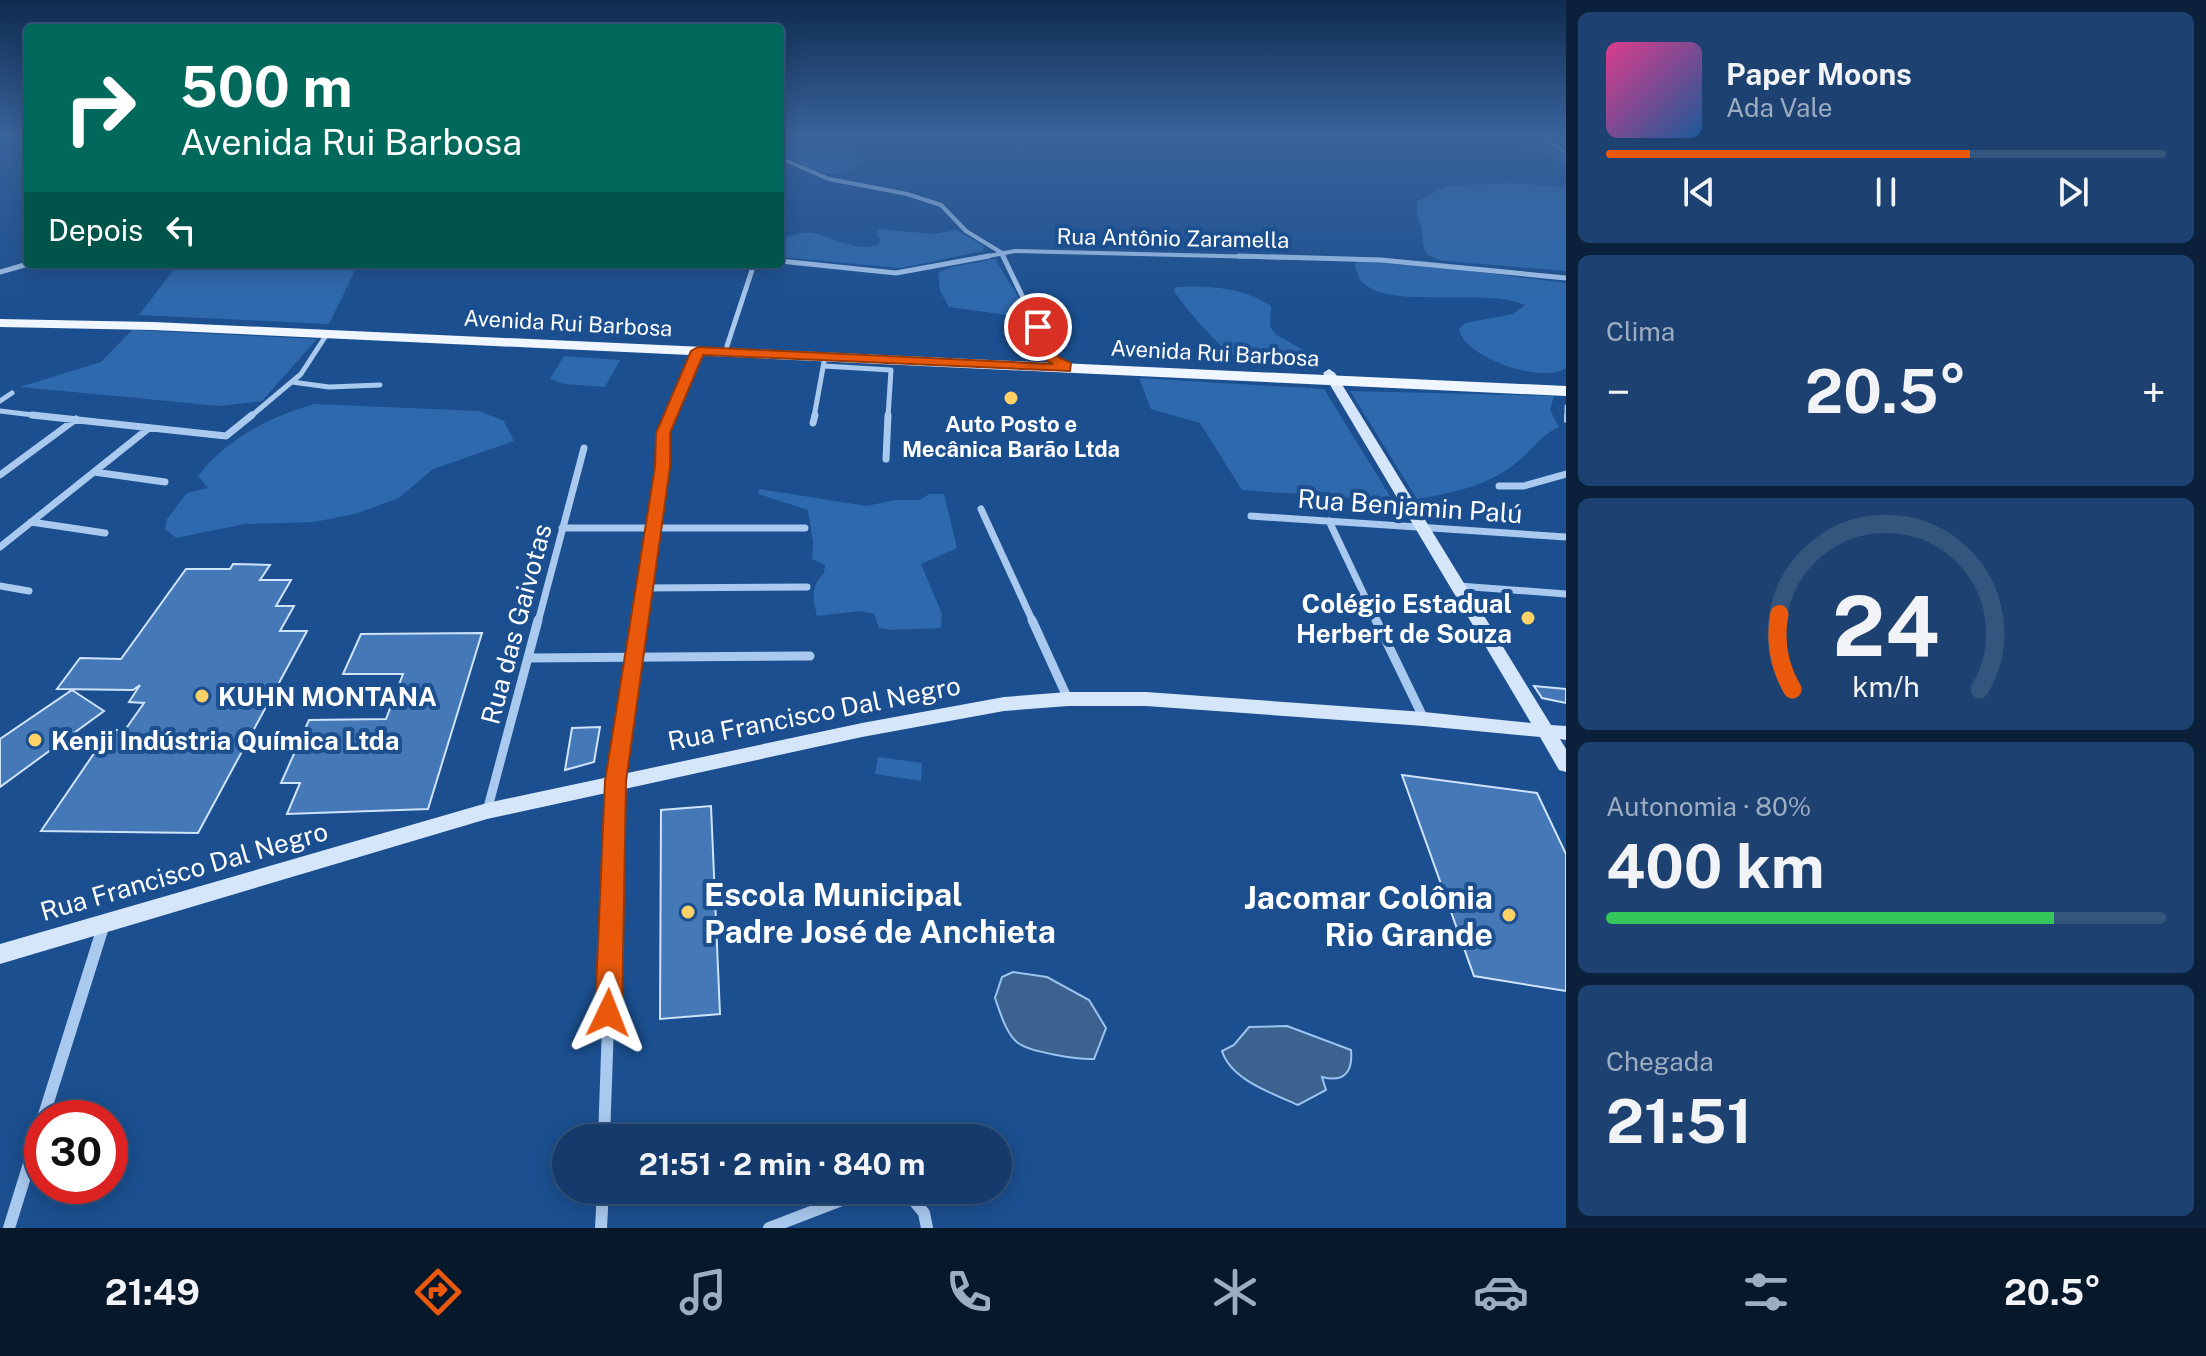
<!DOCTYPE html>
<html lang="pt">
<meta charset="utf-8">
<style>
:root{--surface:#143b6b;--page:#1d4271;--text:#f1f3f6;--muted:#9dadc1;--line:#33557e;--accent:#ea580c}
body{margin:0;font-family:"Public Sans",sans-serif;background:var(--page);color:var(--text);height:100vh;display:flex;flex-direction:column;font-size:30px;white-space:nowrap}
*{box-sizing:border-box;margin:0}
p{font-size:26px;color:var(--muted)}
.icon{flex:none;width:44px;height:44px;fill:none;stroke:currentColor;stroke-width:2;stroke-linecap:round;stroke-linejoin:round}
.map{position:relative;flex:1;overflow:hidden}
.sheet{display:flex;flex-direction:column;gap:12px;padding:12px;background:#0b203b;width:640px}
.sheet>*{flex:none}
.guide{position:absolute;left:24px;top:24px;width:760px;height:244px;border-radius:8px;box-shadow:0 4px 20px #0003,0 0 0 2px var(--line);background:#00695c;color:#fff;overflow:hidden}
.speed{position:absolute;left:24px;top:1100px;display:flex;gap:16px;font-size:40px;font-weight:700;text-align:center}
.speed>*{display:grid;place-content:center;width:104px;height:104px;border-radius:50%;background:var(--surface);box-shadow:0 4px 20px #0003,0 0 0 2px var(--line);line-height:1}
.speed .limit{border:12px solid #d22;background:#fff;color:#111}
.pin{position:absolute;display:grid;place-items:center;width:68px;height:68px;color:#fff;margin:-34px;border:4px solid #fff;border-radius:50%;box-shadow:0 2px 8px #0007}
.me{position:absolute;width:88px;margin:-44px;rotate:2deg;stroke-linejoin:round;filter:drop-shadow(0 0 6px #0008)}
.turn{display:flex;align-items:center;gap:28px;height:168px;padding:0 24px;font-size:36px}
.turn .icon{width:104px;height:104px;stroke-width:2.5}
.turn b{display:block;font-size:56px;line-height:68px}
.then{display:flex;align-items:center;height:76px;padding:0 24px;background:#0003;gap:16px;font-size:30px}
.big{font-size:60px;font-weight:700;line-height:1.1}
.sheet .tile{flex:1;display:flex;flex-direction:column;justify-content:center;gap:12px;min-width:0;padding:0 28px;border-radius:12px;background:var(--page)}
.sheet .dial{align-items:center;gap:0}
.dial svg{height:208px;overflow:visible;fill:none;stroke:var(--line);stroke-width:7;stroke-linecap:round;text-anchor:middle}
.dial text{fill:var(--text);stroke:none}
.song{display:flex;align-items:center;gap:24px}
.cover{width:96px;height:96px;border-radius:12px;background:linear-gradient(135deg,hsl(330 70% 55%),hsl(210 70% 35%))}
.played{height:8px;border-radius:4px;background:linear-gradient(90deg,var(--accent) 65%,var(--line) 65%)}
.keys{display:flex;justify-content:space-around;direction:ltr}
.heat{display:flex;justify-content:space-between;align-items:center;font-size:44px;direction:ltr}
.charge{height:12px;border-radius:6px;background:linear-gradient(90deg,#34c759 80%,var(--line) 0)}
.trip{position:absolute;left:552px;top:1124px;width:460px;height:80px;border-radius:40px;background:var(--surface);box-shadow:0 4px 20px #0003,0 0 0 2px var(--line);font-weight:700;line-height:80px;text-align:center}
.tab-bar{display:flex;height:128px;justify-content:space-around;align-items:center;background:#08182b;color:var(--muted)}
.tab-bar .icon{width:56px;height:56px}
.tab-bar .on{color:var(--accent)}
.tab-bar b{font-size:36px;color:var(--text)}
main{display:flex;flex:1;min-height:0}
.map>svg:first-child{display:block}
.green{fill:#2e69ad}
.water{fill:#3c6290;stroke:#9cc4f0;stroke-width:2}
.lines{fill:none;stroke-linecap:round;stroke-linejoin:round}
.stream-far2{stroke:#9cc4f0;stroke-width:2}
.stream-far1{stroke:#9cc4f0;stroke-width:3}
.stream{stroke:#9cc4f0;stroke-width:4}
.building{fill:#4478b7;stroke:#cfe3fa;stroke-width:2}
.street-far4{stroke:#a9c9ee;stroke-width:4}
.street-far3{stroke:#a9c9ee;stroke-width:5}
.street-far2{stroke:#a9c9ee;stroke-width:7}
.street-far1{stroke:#a9c9ee;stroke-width:9}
.street{stroke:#a9c9ee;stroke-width:12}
.secondary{fill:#d6e6fa;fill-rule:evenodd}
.primary{fill:#f0f6ff;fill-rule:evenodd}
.route{fill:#ea580c;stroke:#983908;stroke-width:2}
.poi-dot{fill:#ffd166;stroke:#1b4f8f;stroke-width:3}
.labels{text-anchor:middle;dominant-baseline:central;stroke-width:8;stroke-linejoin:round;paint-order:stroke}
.far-street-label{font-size:22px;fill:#fff;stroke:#1b4f8f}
.far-poi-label{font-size:22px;font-weight:bold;fill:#fff;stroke:#1b4f8f}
.street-label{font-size:26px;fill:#fff;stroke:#1b4f8f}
.poi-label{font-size:26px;font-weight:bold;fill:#fff;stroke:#1b4f8f;text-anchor:start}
.near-poi-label{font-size:32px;font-weight:bold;fill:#fff;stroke:#1b4f8f;text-anchor:start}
</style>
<main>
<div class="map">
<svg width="1566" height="1228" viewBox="0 0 1566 1228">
<rect width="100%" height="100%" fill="#1b4f8f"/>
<path class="green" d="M780 134H839L835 141 855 151 860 159C841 189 802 165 780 152Z
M1515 134H1566V166Z
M1511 183 1566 187V271L1445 261C1419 255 1426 250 1421 227 1418 217 1415 211 1418 201L1446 186Z
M879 229 933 234 956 230 984 246 983 251 901 268 780 257V238C790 236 803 231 813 233 837 238 854 252 879 245L880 239 876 234Z
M995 259 1025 308 1022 317 949 307 940 291 938 273 951 267Z
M1358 261 1447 268 1566 283V368C1544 385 1464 358 1459 329L1465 323 1513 314 1525 305C1485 287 1391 310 1363 283 1358 278 1358 272 1354 266Z
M178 264H358L329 324 139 315Z
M1175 287C1207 285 1244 287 1271 306L1270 326 1275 334 1312 355 1313 363C1292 364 1265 366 1244 361 1224 355 1186 309 1174 291Z
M132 330 317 339 262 401 220 406 20 387 101 362Z
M564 356 620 360 605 387 565 384 550 379Z
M1139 378 1324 389 1393 501 1242 490 1200 423 1151 409Z
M1350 391 1554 396 1550 410 1559 427C1543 433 1530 452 1516 463 1488 486 1452 493 1417 499Z
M315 404 479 411 504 421 514 441 433 469 399 498 355 514 314 522 245 524 176 538 165 529 167 519 187 493 208 488 198 476C226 439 271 416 315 404Z
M759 489 867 506 895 500H920L929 494H944L957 548 921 564 942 614 941 628 891 630 879 628 874 614 861 611 817 616C813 599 810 586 824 573L825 565 812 559 813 543 808 510 758 494Z
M878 757 922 763 921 781 875 774Z"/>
<path class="water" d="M1013 972 1047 977 1089 1000 1106 1028 1094 1059C1079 1060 1030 1052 1018 1043 1006 1034 1000 1012 995 998L1002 977Z
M1287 1026 1351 1050C1353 1071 1345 1083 1322 1077L1326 1090 1298 1105C1272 1093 1231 1080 1222 1051L1234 1045 1249 1027Z"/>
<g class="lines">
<path class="stream-far2" d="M1539 134 1566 153"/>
<path class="stream-far1" d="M1566 406V417"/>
<path class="stream" d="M1566 415V421"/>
</g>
<path class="building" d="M233 564 270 565 260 580H291L276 606H294L280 631H307L198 833 41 831 110 730H125L144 703 129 702 140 685 133 690 57 689 80 658 121 659 186 569H230Z
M482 633 428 809 287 814 300 783H281L309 720 386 719 403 674H343L361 634Z
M1534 686 1566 689V703L1542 698Z
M72 690 104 711 0 787V739Z
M600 727 594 762 565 770 572 728Z
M1402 775 1537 793 1566 854V991L1474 976Z
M711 806 720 1014 660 1019 661 810Z"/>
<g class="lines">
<path class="street-far4" d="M780 158 829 179 907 194 941 205 966 231 1002 253 1004 258
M978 258 1015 251 1306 258"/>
<path class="street-far3" d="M1003 256 1053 360
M1239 256 1381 260 1566 278
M780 261 896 273 989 256
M0 272 28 264
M727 346 754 264
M824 366 891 370 888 417
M292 382 329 387 380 385
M0 401 12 393
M0 411 50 417
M250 417 301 374 327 334
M669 417 698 351
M814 417 824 362"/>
<path class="street-far2" d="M32 415 226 436 252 415
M813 423 815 415
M886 459 888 415
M94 472 165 482
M0 475 76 419
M1499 486H1524L1566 474
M981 509 1033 622
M1251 516 1566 537
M1329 521 1377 622
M31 522 105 533
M562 528H805
M0 547 149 428
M0 586 29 591
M1459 586 1566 594
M644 588 807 587
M538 622 584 448
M640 622 663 467 665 426 670 415"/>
<path class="street-far1" d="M1032 620 1068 699
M1376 620 1424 719
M528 658 810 656
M487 811 538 620
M612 887 616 781 640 620"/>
<path class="street" d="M43 1118 104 924
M604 1138 613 885
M905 1190 924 1213 927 1228
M9 1228 42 1122
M601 1228 603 1190
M769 1228 868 1190"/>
<path class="secondary" d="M1329 369 1335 373 1551 725 1566 726V740L1560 739 1566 749V772L1559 770 1540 737 1424 726 1146 706H1068L1004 711 862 737 487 819 0 964V944L487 803 862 723 1004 697 1068 692H1146L1424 712 1531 723 1323 373Z"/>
<path class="primary" d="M0 319 153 322 1566 386V396L153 330 0 327Z"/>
</g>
<linearGradient id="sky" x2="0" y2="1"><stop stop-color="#0f2b4f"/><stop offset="0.44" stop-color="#39639b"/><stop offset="1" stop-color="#39639b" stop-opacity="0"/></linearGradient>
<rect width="1566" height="306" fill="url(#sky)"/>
<path class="route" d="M1038 323 1045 327 1058 357 1071 363 1070 371 703 355 670 433V467L626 781 622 1013 618 1022 608 1026 599 1022 595 1013 605 781 655 467 656 433 691 351 698 347 1053 364 1046 360 1032 327Z"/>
<g class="poi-dot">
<circle cx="1011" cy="398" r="8"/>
<circle cx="1528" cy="618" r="8"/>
<circle cx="202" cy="696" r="8"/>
<circle cx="35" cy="740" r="8"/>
<circle cx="688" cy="912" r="8"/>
<circle cx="1509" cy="915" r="8"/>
</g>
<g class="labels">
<g class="far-street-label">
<text transform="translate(1173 238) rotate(1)">Rua Antônio Zaramella</text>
<text transform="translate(568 323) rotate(3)">Avenida Rui Barbosa</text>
<text transform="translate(1215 353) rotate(3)">Avenida Rui Barbosa</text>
</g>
<g class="far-poi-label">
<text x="1011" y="424">Auto Posto e<tspan x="1011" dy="25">Mecânica Barão Ltda</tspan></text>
</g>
<g class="street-label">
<text transform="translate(1410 506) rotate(4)">Rua Benjamin Palú</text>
<text transform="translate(516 624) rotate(-75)">Rua das Gaivotas</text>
<text transform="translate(814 713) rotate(-11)">Rua Francisco Dal Negro</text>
<text transform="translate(184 871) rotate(-16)">Rua Francisco Dal Negro</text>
</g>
<g class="poi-label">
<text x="1512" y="603" text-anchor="end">Colégio Estadual<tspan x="1512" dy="30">Herbert de Souza</tspan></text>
<text x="218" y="696">KUHN MONTANA</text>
<text x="51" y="740">Kenji Indústria Química Ltda</text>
</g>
<g class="near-poi-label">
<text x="704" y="894">Escola Municipal<tspan x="704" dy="37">Padre José de Anchieta</tspan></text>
<text x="1493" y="897" text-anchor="end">Jacomar Colônia<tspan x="1493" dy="37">Rio Grande</tspan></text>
</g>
</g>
</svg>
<div class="speed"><div class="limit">30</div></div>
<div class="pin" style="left:1038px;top:327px;background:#d93025"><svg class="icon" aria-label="arrive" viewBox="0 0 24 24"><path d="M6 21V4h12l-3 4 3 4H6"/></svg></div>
<svg class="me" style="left:608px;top:1013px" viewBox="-20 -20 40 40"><path d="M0-17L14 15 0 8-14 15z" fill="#ea580c" stroke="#fff" stroke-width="4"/></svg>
<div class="trip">21:51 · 2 min · 840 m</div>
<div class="guide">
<div class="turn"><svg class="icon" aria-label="right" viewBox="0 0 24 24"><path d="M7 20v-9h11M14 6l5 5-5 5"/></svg><div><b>500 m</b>Avenida Rui Barbosa</div></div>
<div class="then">Depois<svg class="icon" aria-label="left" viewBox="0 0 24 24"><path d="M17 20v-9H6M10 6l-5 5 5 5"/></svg></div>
</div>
</div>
<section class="sheet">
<div class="tile">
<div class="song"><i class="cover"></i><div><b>Paper Moons</b><p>Ada Vale</p></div></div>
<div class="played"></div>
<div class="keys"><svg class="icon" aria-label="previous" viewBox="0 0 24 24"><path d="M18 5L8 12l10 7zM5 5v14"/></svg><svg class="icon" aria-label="pause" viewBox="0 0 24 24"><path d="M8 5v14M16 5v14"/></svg><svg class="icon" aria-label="next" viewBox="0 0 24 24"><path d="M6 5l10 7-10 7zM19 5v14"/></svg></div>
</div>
<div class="tile"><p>Clima</p>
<div class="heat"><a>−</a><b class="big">20.5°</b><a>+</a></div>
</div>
<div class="tile dial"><svg viewBox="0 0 100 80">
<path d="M14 69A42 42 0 1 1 86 69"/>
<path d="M14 69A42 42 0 0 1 9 40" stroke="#ea580c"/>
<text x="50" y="56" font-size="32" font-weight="700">24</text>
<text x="50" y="72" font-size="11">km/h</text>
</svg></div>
<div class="tile"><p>Autonomia · 80%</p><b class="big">400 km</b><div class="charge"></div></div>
<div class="tile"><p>Chegada</p><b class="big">21:51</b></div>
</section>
</main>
<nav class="tab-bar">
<b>21:49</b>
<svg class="icon on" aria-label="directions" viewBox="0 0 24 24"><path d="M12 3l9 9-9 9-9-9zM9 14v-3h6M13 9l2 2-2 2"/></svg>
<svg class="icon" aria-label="music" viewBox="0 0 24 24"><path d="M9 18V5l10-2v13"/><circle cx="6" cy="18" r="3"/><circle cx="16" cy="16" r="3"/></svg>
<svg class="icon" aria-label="phone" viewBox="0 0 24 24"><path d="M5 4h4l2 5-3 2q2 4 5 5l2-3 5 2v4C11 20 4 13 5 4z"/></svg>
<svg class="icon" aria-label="climate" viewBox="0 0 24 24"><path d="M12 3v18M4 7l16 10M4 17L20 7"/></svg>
<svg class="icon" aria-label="car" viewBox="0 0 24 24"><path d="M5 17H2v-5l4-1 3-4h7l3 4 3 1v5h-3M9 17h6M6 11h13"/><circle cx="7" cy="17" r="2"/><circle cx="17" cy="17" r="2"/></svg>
<svg class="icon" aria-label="filters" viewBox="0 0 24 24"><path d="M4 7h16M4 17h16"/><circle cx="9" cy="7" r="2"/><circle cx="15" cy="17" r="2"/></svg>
<b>20.5°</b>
</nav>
